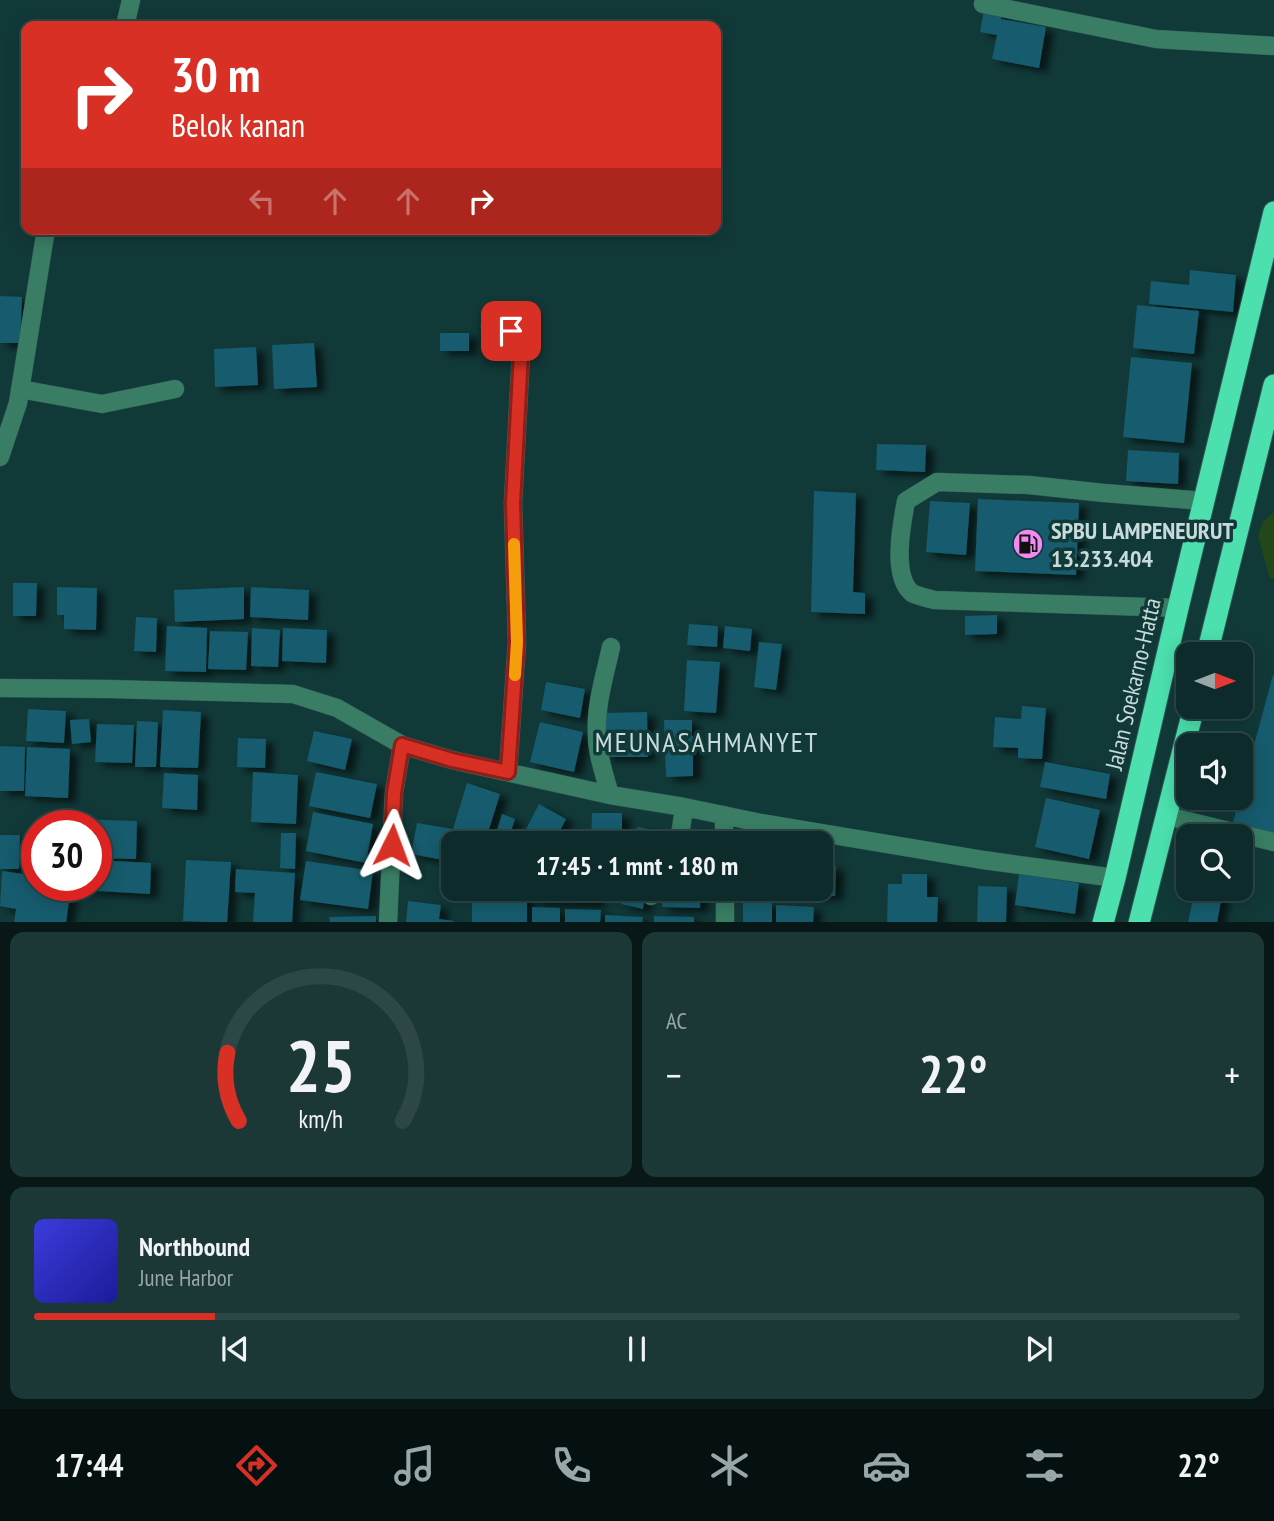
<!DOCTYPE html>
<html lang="id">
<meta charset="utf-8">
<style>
:root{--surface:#0d2b2a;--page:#1b3736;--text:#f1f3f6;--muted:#9aa7a8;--line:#2d4747;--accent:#d93025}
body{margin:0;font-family:"PT Sans Narrow",sans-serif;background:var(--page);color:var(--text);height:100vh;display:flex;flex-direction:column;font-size:26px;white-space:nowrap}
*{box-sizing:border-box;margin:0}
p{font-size:23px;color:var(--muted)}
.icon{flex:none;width:38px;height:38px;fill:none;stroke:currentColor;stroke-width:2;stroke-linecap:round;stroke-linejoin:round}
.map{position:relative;height:922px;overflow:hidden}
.side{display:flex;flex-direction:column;gap:10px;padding:10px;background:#071817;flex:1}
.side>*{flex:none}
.top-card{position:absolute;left:21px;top:21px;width:700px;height:214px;border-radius:14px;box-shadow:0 4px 18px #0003,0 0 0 2px var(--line);background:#d93025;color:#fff;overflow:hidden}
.needle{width:46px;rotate:90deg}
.fabs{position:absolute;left:1176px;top:642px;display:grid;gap:14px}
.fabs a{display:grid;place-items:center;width:77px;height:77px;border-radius:14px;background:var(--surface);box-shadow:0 4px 18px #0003,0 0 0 2px var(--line);font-size:35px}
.speed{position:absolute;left:21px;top:810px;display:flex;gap:14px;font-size:35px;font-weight:700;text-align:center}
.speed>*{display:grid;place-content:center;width:91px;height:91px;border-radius:50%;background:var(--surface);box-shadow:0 4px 18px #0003,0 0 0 2px var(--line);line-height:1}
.speed .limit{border:10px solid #d22;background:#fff;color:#111}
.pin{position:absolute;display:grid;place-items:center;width:60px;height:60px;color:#fff;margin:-30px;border-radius:14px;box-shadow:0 4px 10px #0006}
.me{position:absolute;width:77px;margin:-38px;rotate:3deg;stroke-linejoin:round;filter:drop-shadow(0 0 5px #0008)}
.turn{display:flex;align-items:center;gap:24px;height:147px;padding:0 35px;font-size:32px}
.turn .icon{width:91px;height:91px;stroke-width:2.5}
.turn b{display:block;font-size:49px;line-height:60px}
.lanes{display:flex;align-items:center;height:66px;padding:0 35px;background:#0003;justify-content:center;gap:35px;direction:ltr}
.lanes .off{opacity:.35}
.big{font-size:52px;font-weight:800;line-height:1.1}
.side .card{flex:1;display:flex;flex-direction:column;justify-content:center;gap:10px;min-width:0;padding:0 24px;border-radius:14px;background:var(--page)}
.side .dial{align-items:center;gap:0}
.dial svg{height:182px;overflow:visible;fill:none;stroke:var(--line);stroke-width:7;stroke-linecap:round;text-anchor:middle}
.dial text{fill:var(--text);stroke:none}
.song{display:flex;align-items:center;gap:21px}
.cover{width:84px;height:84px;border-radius:10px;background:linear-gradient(135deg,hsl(240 70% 55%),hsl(240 70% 35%))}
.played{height:7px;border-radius:4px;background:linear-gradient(90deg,var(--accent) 15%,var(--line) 15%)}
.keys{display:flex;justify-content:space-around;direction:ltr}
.heat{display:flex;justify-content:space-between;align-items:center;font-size:38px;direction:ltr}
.side .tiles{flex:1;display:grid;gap:10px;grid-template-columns:1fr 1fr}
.card:last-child{grid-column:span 2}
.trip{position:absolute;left:441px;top:831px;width:392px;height:70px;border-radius:14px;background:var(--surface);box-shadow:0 4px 18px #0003,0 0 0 2px var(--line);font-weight:800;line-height:70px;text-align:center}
.tabs{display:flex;height:112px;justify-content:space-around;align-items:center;background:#051111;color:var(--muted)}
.tabs .icon{width:49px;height:49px}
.tabs .current{color:var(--accent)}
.tabs b{font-size:32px;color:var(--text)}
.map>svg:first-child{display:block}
.green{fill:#224718}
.building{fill:#135c6e;filter:url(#shadow)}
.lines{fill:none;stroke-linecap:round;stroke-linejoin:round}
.minor-casing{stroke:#325655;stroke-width:19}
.highway-casing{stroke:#325655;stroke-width:23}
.minor{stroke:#397e64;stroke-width:18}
.highway{stroke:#4be0ad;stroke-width:21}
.route-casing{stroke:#8d1f18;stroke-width:18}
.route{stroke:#d93025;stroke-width:12}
.slow{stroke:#f59e0b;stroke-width:12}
.labels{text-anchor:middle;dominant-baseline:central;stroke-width:7;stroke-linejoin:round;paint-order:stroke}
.poi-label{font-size:24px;font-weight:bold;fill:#c6dbda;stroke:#113938;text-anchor:start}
.street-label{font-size:24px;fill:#c6dbda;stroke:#113938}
.quarter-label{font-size:28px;letter-spacing:2px;fill:#c6dbda;stroke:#113938}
</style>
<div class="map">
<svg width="1274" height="923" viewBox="0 0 1274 923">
<defs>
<filter id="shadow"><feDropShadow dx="8" dy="4.5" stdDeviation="3.5" flood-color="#0009"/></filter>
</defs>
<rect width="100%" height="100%" fill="#113938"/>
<path class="green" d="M1274 512V578L1270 579 1258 536 1262 523Z"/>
<path class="building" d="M984 10 1002 13 1001 19 1046 27 1039 68 992 59 997 35 980 32Z
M1190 270 1236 275 1233 312 1149 304 1151 281 1189 285Z
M0 296 22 297 20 343H0Z
M1137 305 1199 311 1194 354 1133 348Z
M440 333H469V351H440Z
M314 343 317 387 274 389 272 345Z
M256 347 258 385 215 387 214 349Z
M1131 357 1192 363 1184 443 1123 437Z
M877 444 926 445 925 472 876 470Z
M1128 450 1179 453 1178 484 1126 481Z
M814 491 856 493 853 592 865 593V614L811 612Z
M978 499 1079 503 1076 575 975 571Z
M930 501 970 503 966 555 926 552Z
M13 583H37L36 616H13Z
M57 587 97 588 96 630 64 629V615H57Z
M244 587V619L175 622 174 590Z
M251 587 309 590 308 620 250 617Z
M997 615V634L965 635V616Z
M136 617 157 618 156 652 134 651Z
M689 624 718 626 717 647 687 645Z
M167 626 207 628 206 672 165 671Z
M725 626 752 629 750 651 723 648Z
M252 628 280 630 278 667 251 666Z
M283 628 327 630 326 663 282 661Z
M210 631 248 632 246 670 208 669Z
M759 642 782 644 776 690 754 687Z
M687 660 720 662 716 713 684 711Z
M1273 675H1274V838L1232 826Z
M546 682 585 689 580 718 541 710Z
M1022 706 1046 708 1042 759 1018 758V748L993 747 995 717 1021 719Z
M28 709 66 711 64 743 26 741Z
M163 710 201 712 198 768 160 767Z
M647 712 648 757H605L604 713Z
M89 719 91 742 72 744 70 720Z
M664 720H692V736H696L697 751H693V776L666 777Z
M137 721 158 722 156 767H135Z
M540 722 583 732 574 772 530 762Z
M97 724 134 725 132 763 95 762Z
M314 731 352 739 345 770 307 761Z
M238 738 266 739 265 768 237 767Z
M0 746 25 747 24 791H0Z
M27 747 70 749 68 798 25 796Z
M1045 762 1110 774 1106 799 1040 787Z
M253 772 298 775 296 824 251 822Z
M316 772 377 784 370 818 309 806Z
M164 773 198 775 197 810 162 808Z
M467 783 500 794 486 839 455 830 449 861 411 854 417 823 453 829Z
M1046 798 1100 810 1089 859 1035 847Z
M539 804 566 819 553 844H520L519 843Z
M313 812 373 824 366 863 306 851Z
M592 813H622V844H591Z
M502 814 515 819 507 844H493Z
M45 817 72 818V826H45Z
M77 819 137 821 136 859 96 858V826H77Z
M637 827 659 831 657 844H634Z
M741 832 769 833V844H741Z
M281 833H296L295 869 280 868Z
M0 835H20L19 869H0Z
M459 836 484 843V844H457Z
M22 841 37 842V868L20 866Z
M96 860 151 863 150 894 81 890V886H96Z
M186 860 231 862 227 923 183 921Z
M306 861 373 871 368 909 300 900Z
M452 863H453V880L448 878Z
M821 866H836L835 896 812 895V889H821Z
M236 869 295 873 292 923 253 922 255 893 235 892Z
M2 871 37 876V886H71L66 923H14L16 909 0 906Z
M902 874H927V897H938L937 923H887L888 884H902Z
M1019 874 1079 883 1075 914 1015 905Z
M978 886 1007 887 1006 923H977Z
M472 889 527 890V923H472Z
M533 889H597L596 903 533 901Z
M624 889H646L643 909 621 904Z
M663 889H701L700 908 662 907Z
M1195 889H1223L1217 923H1188Z
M408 901 441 905 439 919 454 921V923H406Z
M743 903H772V923H743Z
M776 905 814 907 813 923H776Z
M532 907 560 908V923H532Z
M565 909 601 910 600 923H565Z
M605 915 643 917 642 923H605Z
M376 916V923H330L329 917Z
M654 916 694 917V923H654Z"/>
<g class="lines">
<g class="minor-casing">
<path id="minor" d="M983 4 1156 39 1274 46
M125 26 131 0
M490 326C512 331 517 330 521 353L513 503 517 642 508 772
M20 389 102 404 175 389
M0 457 18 403 46 229
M1178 608 934 600C928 598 917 596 912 593 891 576 902 523 906 501L937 482 1029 485 1104 493 1204 501
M0 688 110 689 293 694 337 708 402 745 452 760 610 795 684 807 761 823 983 860 1115 878
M610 795C605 776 597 755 597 735 595 706 605 675 611 647
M724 815V844
M1167 816 1274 842
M676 844 681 829 684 807
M725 889V923
M651 896 654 889
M388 923 394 793 402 745"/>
</g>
<g class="highway-casing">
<path id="highway" d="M1207 654 1274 385
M1103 923 1115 878 1178 608 1274 212
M1139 923 1194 707"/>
</g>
<use href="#minor" class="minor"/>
<use href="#highway" class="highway"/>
</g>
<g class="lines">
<g class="route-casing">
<path id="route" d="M392 845 394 793 402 745 452 760 508 772 517 642 513 503 521 353 519 339 511 331"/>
</g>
<use href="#route" class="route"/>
<path class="slow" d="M514 544 517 642 515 675"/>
</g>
<defs>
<g id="fuel-disc" transform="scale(1.575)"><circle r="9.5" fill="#f28af3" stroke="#113938"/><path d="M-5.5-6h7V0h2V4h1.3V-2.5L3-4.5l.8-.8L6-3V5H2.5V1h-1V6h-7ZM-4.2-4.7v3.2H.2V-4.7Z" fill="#111"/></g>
</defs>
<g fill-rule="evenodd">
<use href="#fuel-disc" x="1028" y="544"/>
</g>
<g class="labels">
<g class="poi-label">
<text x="1051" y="530">SPBU LAMPENEURUT<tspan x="1051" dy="28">13.233.404</tspan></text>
</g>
<g class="street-label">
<text transform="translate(1133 684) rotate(-77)">Jalan Soekarno-Hatta</text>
</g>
<g class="quarter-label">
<text x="707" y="741">MEUNASAHMANYET</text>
</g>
</g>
</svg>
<div class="fabs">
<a><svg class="needle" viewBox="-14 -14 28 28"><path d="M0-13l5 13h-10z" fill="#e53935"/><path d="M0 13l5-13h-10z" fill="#9aa7a8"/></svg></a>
<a><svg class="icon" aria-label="sound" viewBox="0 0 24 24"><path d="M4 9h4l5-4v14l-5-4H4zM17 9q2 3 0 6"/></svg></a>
<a><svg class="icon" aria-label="search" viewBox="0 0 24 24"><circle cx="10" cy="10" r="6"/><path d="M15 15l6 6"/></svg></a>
</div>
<div class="speed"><div class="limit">30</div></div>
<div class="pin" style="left:511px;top:331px;background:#d93025"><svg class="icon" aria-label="arrive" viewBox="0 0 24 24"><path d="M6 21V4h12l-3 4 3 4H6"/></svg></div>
<svg class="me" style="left:392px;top:845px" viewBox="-20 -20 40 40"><path d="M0-17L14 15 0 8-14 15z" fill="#d93025" stroke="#fff" stroke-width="4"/></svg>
<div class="trip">17:45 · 1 mnt · 180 m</div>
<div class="top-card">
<div class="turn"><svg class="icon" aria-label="right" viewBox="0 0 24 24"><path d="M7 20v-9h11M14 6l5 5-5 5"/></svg><div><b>30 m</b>Belok kanan</div></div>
<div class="lanes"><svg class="icon off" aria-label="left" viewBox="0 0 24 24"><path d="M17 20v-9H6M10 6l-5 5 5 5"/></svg><svg class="icon off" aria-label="ahead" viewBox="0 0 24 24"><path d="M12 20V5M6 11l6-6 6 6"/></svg><svg class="icon off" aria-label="ahead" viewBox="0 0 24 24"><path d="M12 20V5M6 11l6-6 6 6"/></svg><svg class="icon" aria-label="right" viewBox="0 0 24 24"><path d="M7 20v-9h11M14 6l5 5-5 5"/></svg></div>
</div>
</div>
<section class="side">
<div class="tiles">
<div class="card dial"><svg viewBox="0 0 100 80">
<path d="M14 69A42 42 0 1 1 86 69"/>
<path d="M14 69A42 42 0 0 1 9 39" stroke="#d93025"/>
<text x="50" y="56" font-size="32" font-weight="700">25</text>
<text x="50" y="72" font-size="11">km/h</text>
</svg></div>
<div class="card"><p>AC</p>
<div class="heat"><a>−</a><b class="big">22°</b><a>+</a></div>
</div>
<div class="card">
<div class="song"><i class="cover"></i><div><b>Northbound</b><p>June Harbor</p></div></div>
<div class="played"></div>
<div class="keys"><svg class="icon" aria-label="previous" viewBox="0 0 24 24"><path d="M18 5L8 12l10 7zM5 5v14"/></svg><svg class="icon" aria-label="pause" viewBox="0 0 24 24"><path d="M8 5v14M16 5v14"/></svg><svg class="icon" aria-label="next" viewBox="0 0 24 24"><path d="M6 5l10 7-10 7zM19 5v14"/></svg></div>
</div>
</div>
</section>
<nav class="tabs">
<b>17:44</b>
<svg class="icon current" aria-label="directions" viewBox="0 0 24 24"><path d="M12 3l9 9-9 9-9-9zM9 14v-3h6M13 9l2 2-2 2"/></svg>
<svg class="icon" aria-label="music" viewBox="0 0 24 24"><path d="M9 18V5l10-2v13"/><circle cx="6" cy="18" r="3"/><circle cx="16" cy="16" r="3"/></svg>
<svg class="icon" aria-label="phone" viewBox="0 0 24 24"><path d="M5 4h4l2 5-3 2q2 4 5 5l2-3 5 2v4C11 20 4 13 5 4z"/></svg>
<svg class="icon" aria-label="climate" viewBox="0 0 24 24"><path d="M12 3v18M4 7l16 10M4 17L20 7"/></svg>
<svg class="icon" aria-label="car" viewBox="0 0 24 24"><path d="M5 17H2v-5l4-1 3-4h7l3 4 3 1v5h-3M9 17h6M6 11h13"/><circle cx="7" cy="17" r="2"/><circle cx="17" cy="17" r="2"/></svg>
<svg class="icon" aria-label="filters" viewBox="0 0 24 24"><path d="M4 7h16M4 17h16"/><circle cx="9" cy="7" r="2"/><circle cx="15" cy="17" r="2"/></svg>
<b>22°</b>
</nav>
